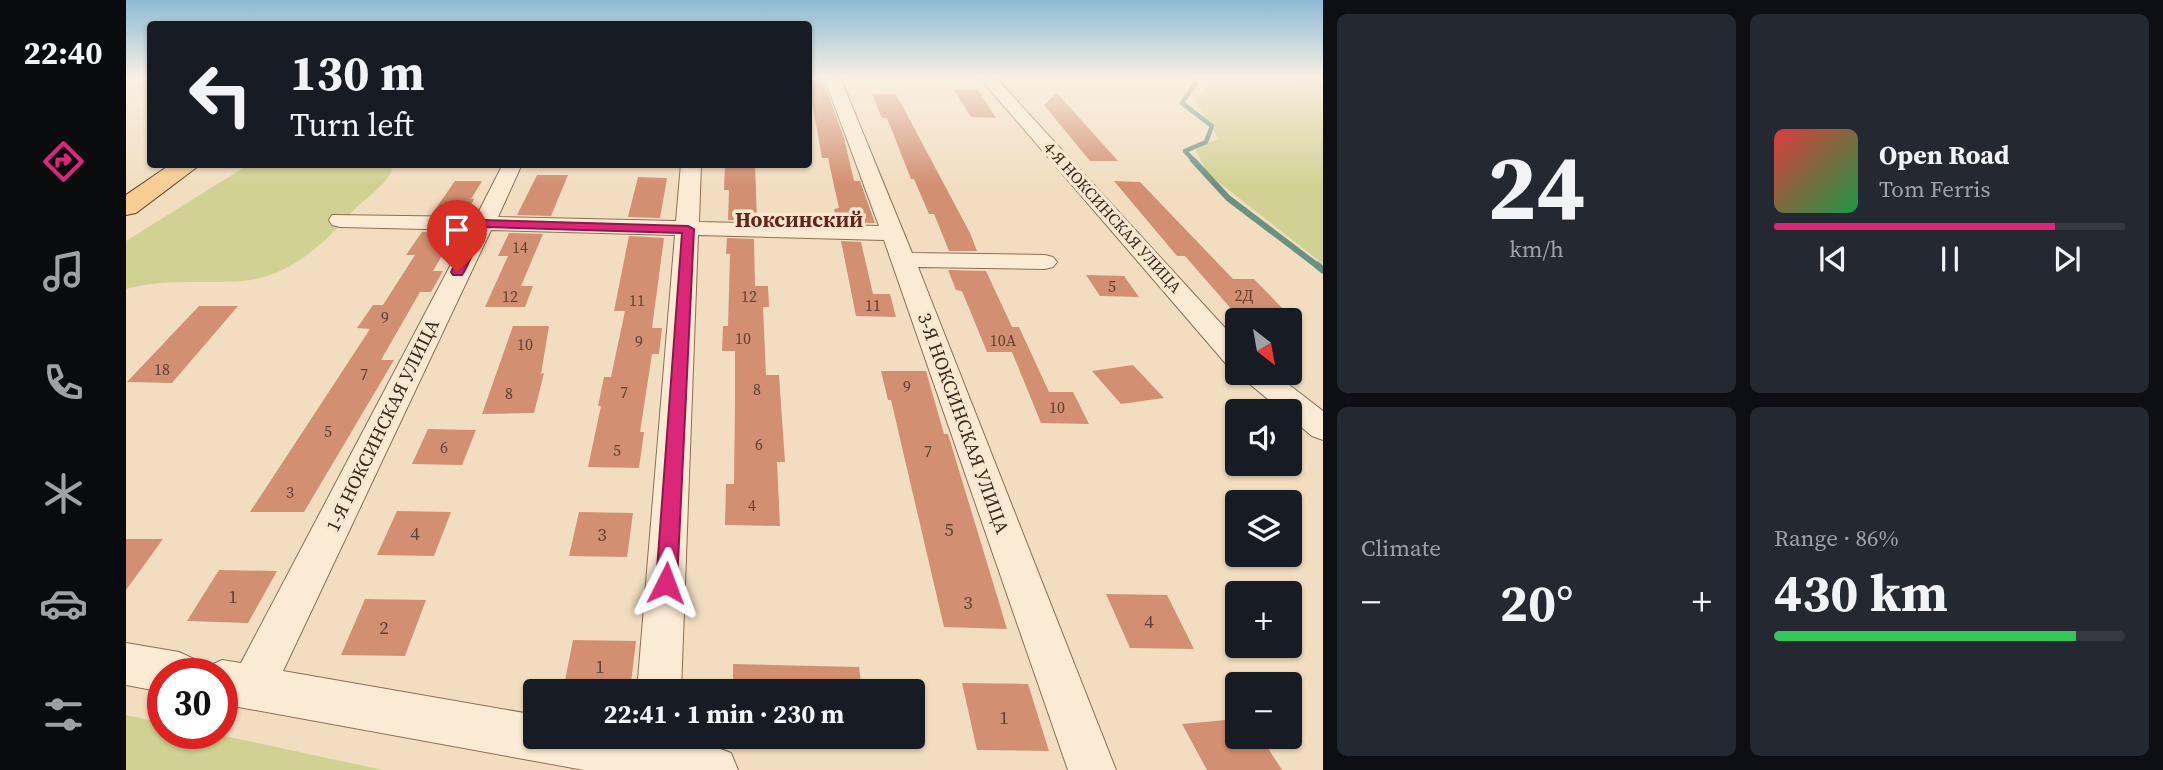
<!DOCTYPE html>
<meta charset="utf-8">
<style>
:root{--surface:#171b24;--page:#242831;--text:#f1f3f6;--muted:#9ea1a6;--line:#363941;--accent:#db2777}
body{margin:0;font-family:"Source Serif 4",serif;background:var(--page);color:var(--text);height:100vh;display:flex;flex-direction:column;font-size:26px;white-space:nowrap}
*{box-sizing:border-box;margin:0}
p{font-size:23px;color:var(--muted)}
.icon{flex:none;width:38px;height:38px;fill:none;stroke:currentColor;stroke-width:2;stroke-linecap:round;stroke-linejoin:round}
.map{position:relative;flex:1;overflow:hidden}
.sheet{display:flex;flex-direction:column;gap:14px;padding:14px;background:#0d0f14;width:840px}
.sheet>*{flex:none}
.guide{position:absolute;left:21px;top:21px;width:665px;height:147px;border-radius:7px;box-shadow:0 2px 5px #0004;background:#171b24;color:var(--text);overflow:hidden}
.needle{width:46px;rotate:149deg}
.controls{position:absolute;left:1099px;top:308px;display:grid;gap:14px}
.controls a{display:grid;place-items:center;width:77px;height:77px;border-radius:7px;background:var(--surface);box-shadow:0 2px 5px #0004;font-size:35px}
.speed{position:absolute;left:21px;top:658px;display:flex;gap:14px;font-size:35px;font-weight:700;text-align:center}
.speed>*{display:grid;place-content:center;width:91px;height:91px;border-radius:50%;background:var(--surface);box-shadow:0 2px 5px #0004;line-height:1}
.speed .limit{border:10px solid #d22;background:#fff;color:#111}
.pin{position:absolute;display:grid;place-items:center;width:60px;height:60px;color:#fff;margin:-72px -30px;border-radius:50% 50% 50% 0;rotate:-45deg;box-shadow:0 0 7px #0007}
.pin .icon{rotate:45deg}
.me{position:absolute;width:77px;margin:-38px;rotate:3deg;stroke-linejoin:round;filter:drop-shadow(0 0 5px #0008)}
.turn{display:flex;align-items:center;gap:24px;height:147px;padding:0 28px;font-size:32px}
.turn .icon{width:91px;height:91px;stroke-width:2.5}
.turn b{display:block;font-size:49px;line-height:60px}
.big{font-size:52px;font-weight:700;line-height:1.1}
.sheet .widget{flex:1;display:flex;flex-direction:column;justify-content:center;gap:10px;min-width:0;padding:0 24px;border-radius:10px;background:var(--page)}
.sheet .dial{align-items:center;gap:0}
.dial b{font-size:91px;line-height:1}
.song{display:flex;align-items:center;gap:21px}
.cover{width:84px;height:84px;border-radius:10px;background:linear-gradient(135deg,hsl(0 70% 55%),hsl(140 70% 35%))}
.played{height:7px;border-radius:4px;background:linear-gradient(90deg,var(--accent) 80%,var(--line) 80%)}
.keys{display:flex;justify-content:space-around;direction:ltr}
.heat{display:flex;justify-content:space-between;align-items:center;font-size:38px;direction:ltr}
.charge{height:10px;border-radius:5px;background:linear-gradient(90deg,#34c759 86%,var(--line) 0)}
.sheet .tiles{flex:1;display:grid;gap:14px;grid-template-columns:repeat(2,1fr)}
.trip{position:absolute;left:397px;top:679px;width:402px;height:70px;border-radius:7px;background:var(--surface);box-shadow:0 2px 5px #0004;font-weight:700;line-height:70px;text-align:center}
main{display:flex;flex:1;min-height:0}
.tab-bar{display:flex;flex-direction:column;width:126px;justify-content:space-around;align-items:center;background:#090b0e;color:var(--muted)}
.tab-bar .icon{width:49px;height:49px}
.tab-bar .current{color:var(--accent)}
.tab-bar b{font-size:32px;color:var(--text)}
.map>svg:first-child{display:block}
.green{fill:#d1d193}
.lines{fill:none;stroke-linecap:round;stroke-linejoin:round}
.stream-far2{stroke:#699283;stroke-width:4.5}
.stream-far1{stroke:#699283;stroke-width:6}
.stream{stroke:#699283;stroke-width:7}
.river{fill:#a3c4b6;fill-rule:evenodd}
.building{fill:#d38f72}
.minor-casing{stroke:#8d6d56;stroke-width:2}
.major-casing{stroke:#5a3b2b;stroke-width:2}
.minor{fill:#fcebd4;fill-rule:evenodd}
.major{fill:#f9cd94;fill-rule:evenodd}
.route{fill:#db2777;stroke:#8e194d;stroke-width:2}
.labels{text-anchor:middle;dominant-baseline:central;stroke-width:7;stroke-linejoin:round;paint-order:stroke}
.far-street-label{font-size:16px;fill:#3b271c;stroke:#f8e8d0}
.number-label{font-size:16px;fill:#614132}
.street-label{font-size:19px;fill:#3b271c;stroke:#f8e8d0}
.near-number-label{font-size:19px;fill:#614132}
.far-district-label{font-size:21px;font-weight:bold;fill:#6b1f17;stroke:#f8e8d0}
</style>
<main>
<nav class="tab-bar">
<b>22:40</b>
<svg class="icon current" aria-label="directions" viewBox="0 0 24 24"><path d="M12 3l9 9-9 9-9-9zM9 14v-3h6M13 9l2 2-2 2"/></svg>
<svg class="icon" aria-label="music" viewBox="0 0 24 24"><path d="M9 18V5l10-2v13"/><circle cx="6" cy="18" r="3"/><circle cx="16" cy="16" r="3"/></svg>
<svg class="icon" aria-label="phone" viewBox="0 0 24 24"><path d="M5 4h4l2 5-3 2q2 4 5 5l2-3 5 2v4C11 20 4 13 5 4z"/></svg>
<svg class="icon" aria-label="climate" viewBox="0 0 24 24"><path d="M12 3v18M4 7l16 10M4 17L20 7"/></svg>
<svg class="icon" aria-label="car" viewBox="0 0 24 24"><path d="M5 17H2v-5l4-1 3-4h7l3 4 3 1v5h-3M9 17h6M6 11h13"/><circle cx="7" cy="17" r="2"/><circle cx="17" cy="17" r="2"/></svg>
<svg class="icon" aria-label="filters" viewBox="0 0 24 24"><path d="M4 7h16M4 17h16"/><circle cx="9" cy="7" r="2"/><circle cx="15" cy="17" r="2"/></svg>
</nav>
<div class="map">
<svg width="1197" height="770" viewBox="0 0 1197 770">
<rect width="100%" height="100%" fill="#f2ddc0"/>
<path class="green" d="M1084 77H1162L1197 86V264L1081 173 1069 148 1093 139 1069 101 1085 80Z
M262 164 266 170C260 186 239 198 227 211 198 244 163 277 117 281 78 284 38 278 0 289V241L122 165Z
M0 715 37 723V733H85L257 770H0Z"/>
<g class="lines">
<path class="stream-far2" d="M1069 162 1059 151 1080 142 1086 126 1056 103 1074 77"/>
<path class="stream-far1" d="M1067 160 1102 198 1193 267"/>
<path class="stream" d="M1191 265 1197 270"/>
<path class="river" d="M1163 77H1197V90L1166 82Z"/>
</g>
<path class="building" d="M682 78H696L718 138 728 181H734L749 223 711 222 708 209 713 208 702 158H696L686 102H682Z
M828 90H852L870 118 845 117Z
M931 93 992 161H964L918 105Z
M746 94H770L844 233 851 251H823L808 214H803L788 179H785L761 118H756Z
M599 164H629L631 220H602L603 190H598Z
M411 175H442L425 216 391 215Z
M512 177 541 178 534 218 502 217Z
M329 181H356L345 199H348L341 214H306Z
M988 181 1014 182 1107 279H1128L1159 311H1107L1059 256H1051Z
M296 232H330L307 271H317L305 292H294L255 360H268L178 512H124L244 329 231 328 247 305H257L289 255H280Z
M383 233 417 234 395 286H407L399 307H359L382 256H372Z
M503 236 538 238 526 328H536L533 354H526L514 432H518L513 468 462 467 475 406H472L478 377H485L499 311H488Z
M601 238 628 239 629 286H642L643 307H637L640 375H653L659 462H651L654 526 599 525 600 484H608L609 404V351H596L597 326H602L604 254H600Z
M715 241 735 242 747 294H764L770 317 730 316Z
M822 270 860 271 886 327H893L923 392H947L963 424 915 423 886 352H861L836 291 830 290Z
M960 275 998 276 1013 297 974 296Z
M73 306H112L46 383 1 382Z
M387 326H423L415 374 418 373 408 413 356 414Z
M1007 365 1038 398 995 404 966 371Z
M755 371H800L818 434H822L881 629 818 627 765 400H762Z
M302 429 350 430 336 465 286 464Z
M271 511 325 512 308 556 251 555Z
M453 512 507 513 501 557 443 556Z
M0 539H37L0 590Z
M93 570 151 571 122 623 61 621Z
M980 594 1041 595 1068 649 1004 648Z
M239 599 300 600 279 656 215 655Z
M447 640 510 641 504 691H437Z
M607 664 733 667 736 691H607Z
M836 683 902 684 923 751 851 750Z
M1111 719V737H1135L1156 770H1081L1056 724Z"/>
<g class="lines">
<g class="minor-casing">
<path id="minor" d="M698 77H714L786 253 919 255 927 257 931 262 927 267 919 269 792 267 990 770H942L758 240 572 235 555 691H511L549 235 365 230 157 671 410 715V737C473 737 545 728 605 753L612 770H458L96 704V674H78L81 667 96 660 115 663 343 230 214 227 206 225 203 220 206 215 350 217 377 164H396L372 217 550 221 555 164H575L573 222 753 226Z
M853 77H869L1111 341V367L1101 365Z
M1115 373H1148L1197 411V440L1186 436 1164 418V411H1156L1119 380Z
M0 643 53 652 68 659 74 674H37V692L0 685Z"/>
</g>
<g class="major-casing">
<path id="major" d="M45 164H75L10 213 0 215V195Z"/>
</g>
<use href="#minor" class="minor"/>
<use href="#major" class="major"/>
</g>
<linearGradient id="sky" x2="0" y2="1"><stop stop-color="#8cbad4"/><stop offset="0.42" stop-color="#f9f0e3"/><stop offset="1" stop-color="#f9f0e3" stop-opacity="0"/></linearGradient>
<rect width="1197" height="185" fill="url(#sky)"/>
<path class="route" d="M356 220 562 226 568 229 551 583 548 589 540 592 533 589 530 583 556 233 360 227 338 272 336 275H327L325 272 350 223Z"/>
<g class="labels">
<g class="far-street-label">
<text transform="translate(987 217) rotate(48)">4-Я НОКСИНСКАЯ УЛИЦА</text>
</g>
<g class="number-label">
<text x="394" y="247">14</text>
<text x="986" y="286">5</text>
<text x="1118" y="295">2Д</text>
<text x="384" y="296">12</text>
<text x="623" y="296">12</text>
<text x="511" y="300">11</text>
<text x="747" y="305">11</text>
<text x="259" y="317">9</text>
<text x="617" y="338">10</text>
<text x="877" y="340">10А</text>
<text x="513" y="341">9</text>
<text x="399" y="344">10</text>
<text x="36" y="369">18</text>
<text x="238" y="374">7</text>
<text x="781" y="386">9</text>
<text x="631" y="389">8</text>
<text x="498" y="392">7</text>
<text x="383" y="393">8</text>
<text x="931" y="407">10</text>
<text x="202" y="431">5</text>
<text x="633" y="444">6</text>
<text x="318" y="447">6</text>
<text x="491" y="450">5</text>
<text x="802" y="451">7</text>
<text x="164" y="492">3</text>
<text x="626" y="505">4</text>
</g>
<g class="street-label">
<text transform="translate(838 423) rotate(70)">3-Я НОКСИНСКАЯ УЛИЦА</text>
<text transform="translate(256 425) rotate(-64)">1-Я НОКСИНСКАЯ УЛИЦА</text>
</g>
<g class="near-number-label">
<text x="823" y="529">5</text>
<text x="289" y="533">4</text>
<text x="476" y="534">3</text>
<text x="107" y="596">1</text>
<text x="842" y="602">3</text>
<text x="1023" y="621">4</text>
<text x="258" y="627">2</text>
<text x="474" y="666">1</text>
<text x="878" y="717">1</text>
</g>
<g class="far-district-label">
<text x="673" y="219">Ноксинский</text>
</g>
</g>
</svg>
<div class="controls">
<a><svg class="needle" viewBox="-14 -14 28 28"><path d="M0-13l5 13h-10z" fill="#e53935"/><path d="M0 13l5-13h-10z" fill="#9ea1a6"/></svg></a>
<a><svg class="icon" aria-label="sound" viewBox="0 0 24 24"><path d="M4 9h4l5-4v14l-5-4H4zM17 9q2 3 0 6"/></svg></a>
<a><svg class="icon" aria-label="layers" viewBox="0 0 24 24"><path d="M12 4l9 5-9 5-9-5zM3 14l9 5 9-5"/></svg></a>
<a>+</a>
<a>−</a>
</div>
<div class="speed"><div class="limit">30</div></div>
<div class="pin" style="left:331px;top:272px;background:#d93025"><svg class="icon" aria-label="arrive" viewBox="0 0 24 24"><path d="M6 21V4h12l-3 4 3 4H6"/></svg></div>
<svg class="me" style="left:540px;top:583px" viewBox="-20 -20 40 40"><path d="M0-17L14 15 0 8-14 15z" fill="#db2777" stroke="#fff" stroke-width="4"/></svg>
<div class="trip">22:41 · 1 min · 230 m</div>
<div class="guide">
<div class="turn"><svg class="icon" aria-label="left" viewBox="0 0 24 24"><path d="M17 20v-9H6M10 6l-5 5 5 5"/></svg><div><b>130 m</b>Turn left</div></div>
</div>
</div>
<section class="sheet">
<div class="tiles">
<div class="widget dial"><b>24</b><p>km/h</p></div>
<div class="widget">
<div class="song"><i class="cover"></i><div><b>Open Road</b><p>Tom Ferris</p></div></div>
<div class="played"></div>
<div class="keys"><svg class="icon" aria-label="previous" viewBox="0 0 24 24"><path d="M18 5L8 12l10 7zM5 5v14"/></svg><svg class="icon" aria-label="pause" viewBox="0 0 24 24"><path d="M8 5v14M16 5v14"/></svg><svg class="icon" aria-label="next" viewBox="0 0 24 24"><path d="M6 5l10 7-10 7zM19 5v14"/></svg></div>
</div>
<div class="widget"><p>Climate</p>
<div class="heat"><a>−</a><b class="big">20°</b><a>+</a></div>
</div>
<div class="widget"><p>Range · 86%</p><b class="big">430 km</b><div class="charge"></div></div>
</div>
</section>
</main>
